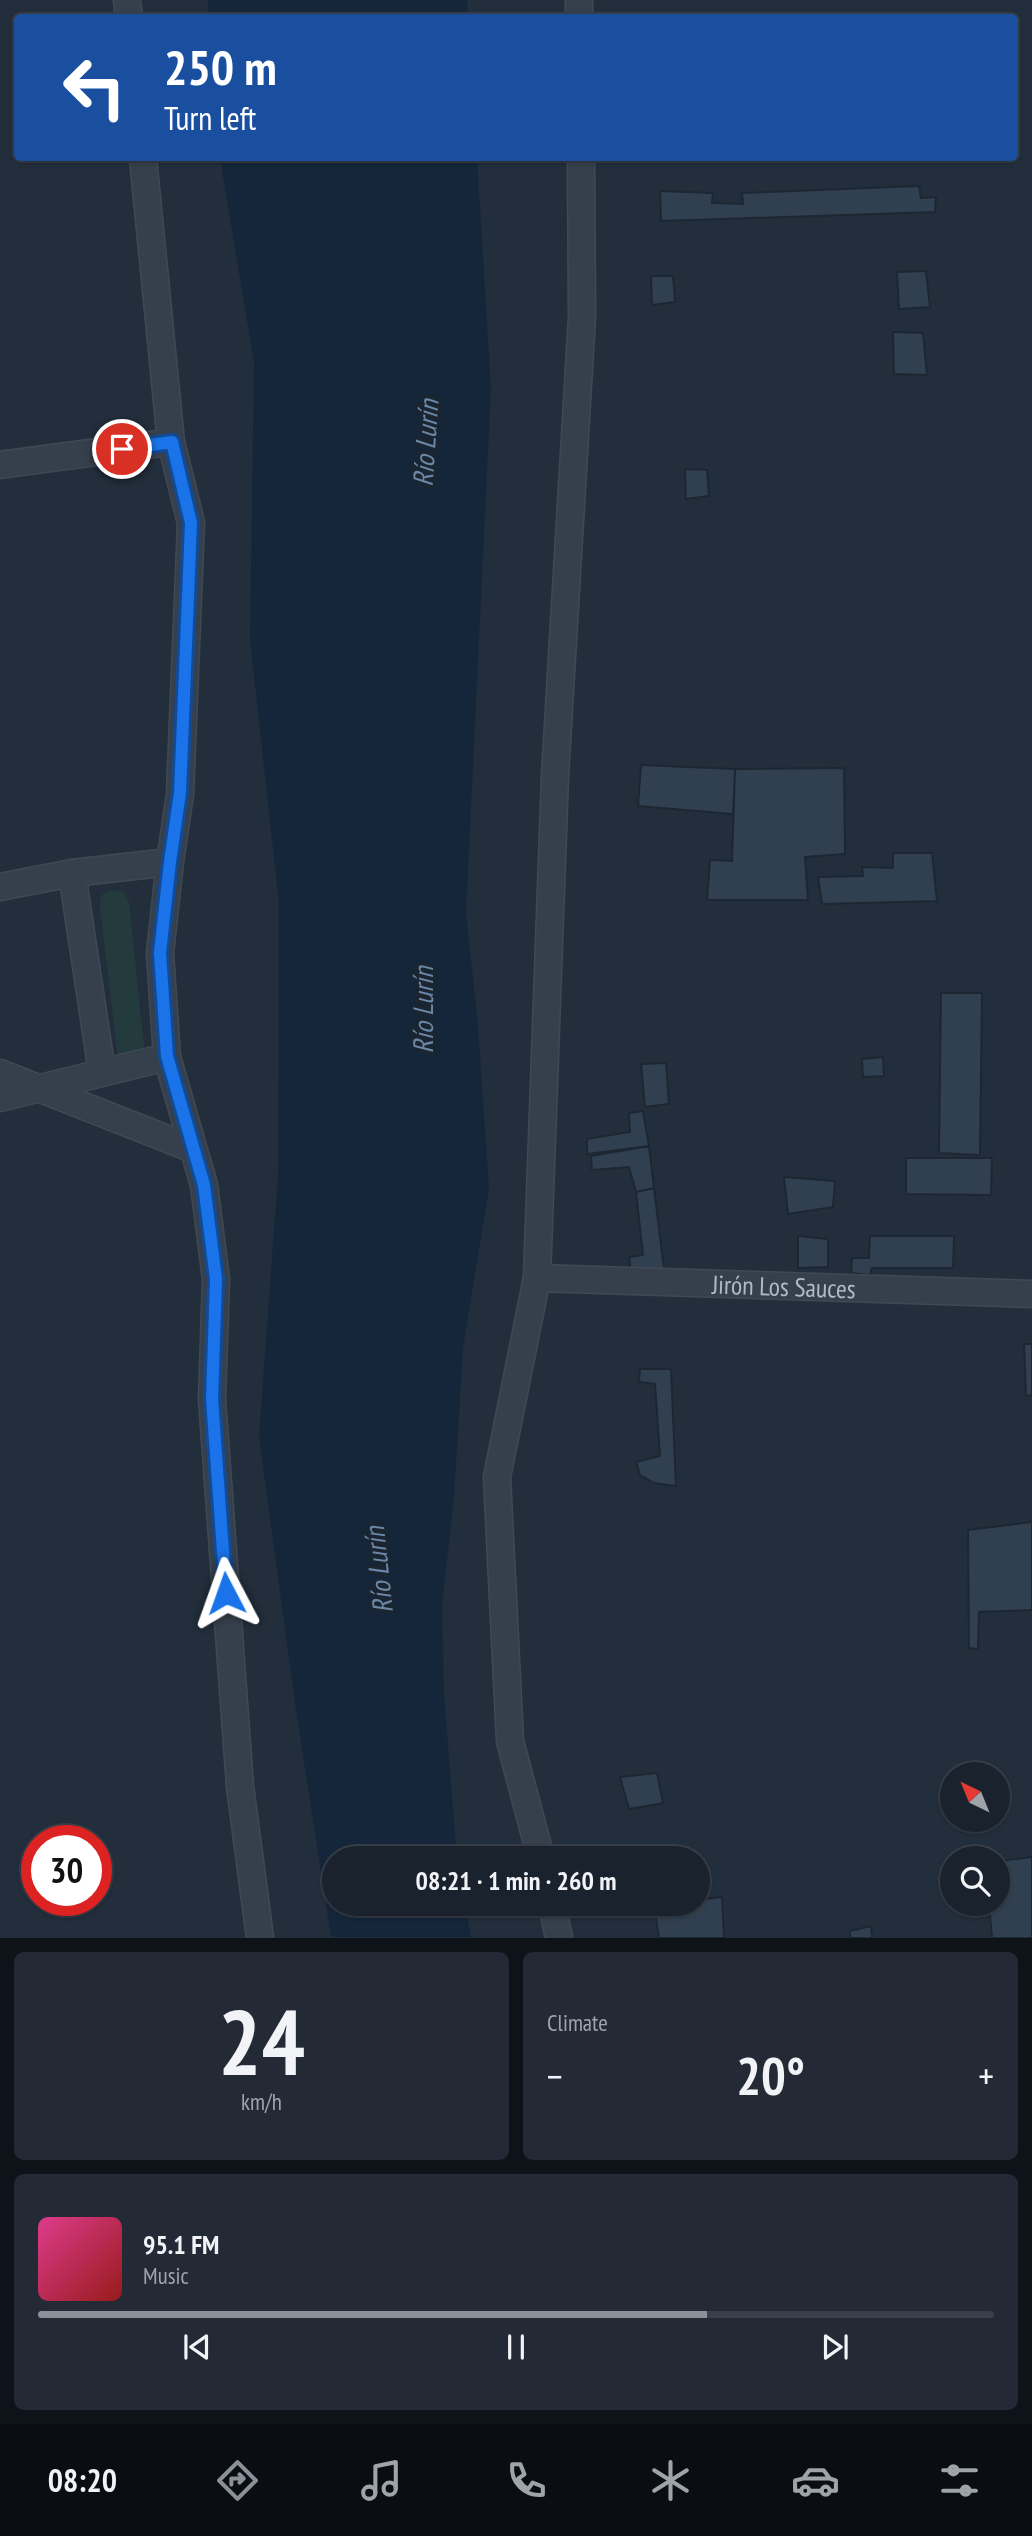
<!DOCTYPE html>
<meta charset="utf-8">
<style>
:root{--surface:#1a222d;--page:#232a35;--text:#f1f3f6;--muted:#9fa4aa;--line:#383f49;--accent:#8c9099}
body{margin:0;font-family:"PT Sans Narrow",sans-serif;background:var(--page);color:var(--text);height:100vh;display:flex;flex-direction:column;font-size:26px;white-space:nowrap}
*{box-sizing:border-box;margin:0}
p{font-size:23px;color:var(--muted)}
.icon{flex:none;width:38px;height:38px;fill:none;stroke:currentColor;stroke-width:2;stroke-linecap:round;stroke-linejoin:round}
.map{position:relative;height:1938px;overflow:hidden}
.drawer{display:flex;flex-direction:column;gap:14px;padding:14px;background:#0e1319;flex:1}
.drawer>*{flex:none}
.guide{position:absolute;left:14px;top:14px;width:1004px;height:147px;border-radius:7px;box-shadow:0 2px 5px #0004,0 0 0 2px var(--line);background:#1a4fa0;color:#fff;overflow:hidden}
.needle{width:46px;rotate:317deg}
.controls{position:absolute;left:940px;top:1762px;display:grid;gap:14px}
.controls a{display:grid;place-items:center;width:70px;height:70px;border-radius:50%;background:var(--surface);box-shadow:0 2px 5px #0004,0 0 0 2px var(--line);font-size:35px}
.speed{position:absolute;left:21px;top:1825px;display:flex;gap:14px;font-size:35px;font-weight:700;text-align:center}
.speed>*{display:grid;place-content:center;width:91px;height:91px;border-radius:50%;background:var(--surface);box-shadow:0 2px 5px #0004,0 0 0 2px var(--line);line-height:1}
.speed .limit{border:10px solid #d22;background:#fff;color:#111}
.pin{position:absolute;display:grid;place-items:center;width:60px;height:60px;color:#fff;margin:-30px;border:4px solid #fff;border-radius:50%;box-shadow:0 2px 7px #0007}
.me{position:absolute;width:77px;margin:-38px;rotate:356deg;stroke-linejoin:round;filter:drop-shadow(0 0 5px #0008)}
.turn{display:flex;align-items:center;gap:24px;height:147px;padding:0 35px;font-size:32px}
.turn .icon{width:91px;height:91px;stroke-width:2.5}
.turn b{display:block;font-size:49px;line-height:60px}
.big{font-size:52px;font-weight:700;line-height:1.1}
.drawer .card{flex:1;display:flex;flex-direction:column;justify-content:center;gap:10px;min-width:0;padding:0 24px;border-radius:10px;background:var(--page)}
.drawer .dial{align-items:center;gap:0}
.dial b{font-size:91px;line-height:1}
.song{display:flex;align-items:center;gap:21px}
.cover{width:84px;height:84px;border-radius:10px;background:linear-gradient(135deg,hsl(330 70% 55%),hsl(0 70% 35%))}
.played{height:7px;border-radius:4px;background:linear-gradient(90deg,var(--accent) 70%,var(--line) 70%)}
.keys{display:flex;justify-content:space-around;direction:ltr}
.heat{display:flex;justify-content:space-between;align-items:center;font-size:38px;direction:ltr}
.drawer .tiles{flex:1;display:grid;gap:14px;grid-template-columns:1fr 1fr}
.card:last-child{grid-column:span 2}
.trip{position:absolute;left:322px;top:1846px;width:388px;height:70px;border-radius:35px;background:var(--surface);box-shadow:0 2px 5px #0004,0 0 0 2px var(--line);font-weight:700;line-height:70px;text-align:center}
.dock{display:flex;height:112px;justify-content:space-around;align-items:center;background:#0a0e12;color:var(--muted)}
.dock .icon{width:49px;height:49px}
.dock .selected{color:var(--accent)}
.dock b{font-size:32px;color:var(--text)}
.map>svg:first-child{display:block}
.green{fill:#243b3d}
.water{fill:#15263a}
.building{fill:#314050;stroke:#1d2733;stroke-width:2}
.lines{fill:none;stroke-linecap:round;stroke-linejoin:round}
.minor-casing{stroke:#3f4955;stroke-width:29}
.minor{stroke:#36404c;stroke-width:26}
.route-casing{stroke:#114b97;stroke-width:18}
.route{stroke:#1a73e8;stroke-width:12}
.labels{text-anchor:middle;dominant-baseline:central;stroke-width:7;stroke-linejoin:round;paint-order:stroke}
.street-label{font-size:26px;fill:#b1bbc8;stroke:#1b2531}
.water-label{font-size:28px;font-style:italic;fill:#6a87a8;stroke:#1b2531}
</style>
<div class="map">
<svg width="1032" height="1938" viewBox="0 0 1032 1938">
<rect width="100%" height="100%" fill="#222e3c"/>
<path class="green" d="M111 890 124 892 129 902 145 1056 118 1059 100 906C100 897 101 893 111 890Z"/>
<path class="water" d="M208 0H467L468 17H209Z
M220 158H477L491 388 466 913 478 1026 489 1188 463 1348 454 1497 442 1605 444 1695 457 1858H334V1904H465L471 1937H331L295 1703 259 1437 278 1175 279 904 250 639 254 362Z"/>
<path class="building" d="M919 186 921 198 936 197 935 212 661 221 660 191 713 193 712 203 743 204 742 193Z
M926 271 930 307 899 309 897 272Z
M651 276H673L675 302 652 305Z
M893 332 923 333 927 375 894 374Z
M685 469 707 470 709 496 686 499Z
M641 765 735 769 733 814 638 806Z
M844 768 845 854 805 857 808 900H707L710 860 732 861 735 769Z
M893 853H932L937 901 822 904 818 877 863 876 862 867 893 868Z
M941 993H982L980 1155 939 1153Z
M883 1057 884 1076 863 1077 862 1059Z
M666 1063 669 1104 645 1107 641 1064Z
M643 1111 649 1146 587 1154V1139L630 1132 629 1113Z
M649 1146 654 1188 636 1192 629 1167 592 1170 591 1156Z
M906 1158H992L991 1195 906 1194Z
M784 1177 835 1181 833 1207 788 1214Z
M654 1188 664 1269 631 1272 629 1257 643 1255 636 1192Z
M798 1236 828 1239V1267L798 1268Z
M870 1236H954L953 1268H872L870 1275 851 1273 852 1258H869Z
M1024 1344H1032V1395L1026 1396Z
M640 1369H671L676 1486 654 1483 640 1475 636 1462 660 1456 655 1384 639 1382Z
M1032 1522V1610L979 1612 978 1649 969 1648 968 1530Z
M657 1773 663 1803 629 1809 620 1777Z
M1032 1857V1938H992L989 1904H998V1861Z
M722 1897 724 1938H659L654 1906 698 1904V1900Z
M871 1926 872 1938H850V1931Z"/>
<g class="lines">
<g class="minor-casing">
<g id="minor">
<path d="M127 0 129 18"/>
<path d="M579 0V18"/>
<path d="M143 158 171 442 191 523 180 794 170 862 160 953 167 1057 204 1185 216 1279 212 1399 240 1786 260 1938"/>
<path d="M0 465 171 442"/>
<path d="M72 873 102 1072"/>
<path d="M0 887 72 873 170 862"/>
<path d="M0 1073 193 1149"/>
<path d="M0 1098 167 1057"/>
<path id="s1" d="M537 1278 1032 1294"/>
<path d="M541 1858 510 1741 497 1477 537 1278 555 776 582 317 581 158"/>
<path d="M552 1904 559 1938"/>
</g>
</g>
<use href="#minor" class="minor"/>
</g>
<g class="lines">
<g class="route-casing">
<path id="route" d="M122 449 172 442 191 523 180 793 170 862 160 953 167 1056 204 1185 216 1279 212 1399 226 1593"/>
</g>
<use href="#route" class="route"/>
</g>
<g class="labels">
<g class="street-label">
<text stroke="none"><textPath href="#s1" startOffset="247">Jirón Los Sauces</textPath></text>
</g>
<g class="water-label">
<text transform="translate(425 443) rotate(-86)">Río Lurín</text>
<text transform="translate(422 1010) rotate(-90)">Río Lurín</text>
<text transform="translate(378 1570) rotate(-96)">Río Lurín</text>
</g>
</g>
</svg>
<div class="controls">
<a><svg class="needle" viewBox="-14 -14 28 28"><path d="M0-13l5 13h-10z" fill="#e53935"/><path d="M0 13l5-13h-10z" fill="#9fa4aa"/></svg></a>
<a><svg class="icon" aria-label="search" viewBox="0 0 24 24"><circle cx="10" cy="10" r="6"/><path d="M15 15l6 6"/></svg></a>
</div>
<div class="speed"><div class="limit">30</div></div>
<div class="pin" style="left:122px;top:449px;background:#d93025"><svg class="icon" aria-label="arrive" viewBox="0 0 24 24"><path d="M6 21V4h12l-3 4 3 4H6"/></svg></div>
<svg class="me" style="left:226px;top:1593px" viewBox="-20 -20 40 40"><path d="M0-17L14 15 0 8-14 15z" fill="#1a73e8" stroke="#fff" stroke-width="4"/></svg>
<div class="trip">08:21 · 1 min · 260 m</div>
<div class="guide">
<div class="turn"><svg class="icon" aria-label="left" viewBox="0 0 24 24"><path d="M17 20v-9H6M10 6l-5 5 5 5"/></svg><div><b>250 m</b>Turn left</div></div>
</div>
</div>
<section class="drawer">
<div class="tiles">
<div class="card dial"><b>24</b><p>km/h</p></div>
<div class="card"><p>Climate</p>
<div class="heat"><a>−</a><b class="big">20°</b><a>+</a></div>
</div>
<div class="card">
<div class="song"><i class="cover"></i><div><b>95.1 FM</b><p>Music</p></div></div>
<div class="played"></div>
<div class="keys"><svg class="icon" aria-label="previous" viewBox="0 0 24 24"><path d="M18 5L8 12l10 7zM5 5v14"/></svg><svg class="icon" aria-label="pause" viewBox="0 0 24 24"><path d="M8 5v14M16 5v14"/></svg><svg class="icon" aria-label="next" viewBox="0 0 24 24"><path d="M6 5l10 7-10 7zM19 5v14"/></svg></div>
</div>
</div>
</section>
<nav class="dock">
<b>08:20</b>
<svg class="icon selected" aria-label="directions" viewBox="0 0 24 24"><path d="M12 3l9 9-9 9-9-9zM9 14v-3h6M13 9l2 2-2 2"/></svg>
<svg class="icon" aria-label="music" viewBox="0 0 24 24"><path d="M9 18V5l10-2v13"/><circle cx="6" cy="18" r="3"/><circle cx="16" cy="16" r="3"/></svg>
<svg class="icon" aria-label="phone" viewBox="0 0 24 24"><path d="M5 4h4l2 5-3 2q2 4 5 5l2-3 5 2v4C11 20 4 13 5 4z"/></svg>
<svg class="icon" aria-label="climate" viewBox="0 0 24 24"><path d="M12 3v18M4 7l16 10M4 17L20 7"/></svg>
<svg class="icon" aria-label="car" viewBox="0 0 24 24"><path d="M5 17H2v-5l4-1 3-4h7l3 4 3 1v5h-3M9 17h6M6 11h13"/><circle cx="7" cy="17" r="2"/><circle cx="17" cy="17" r="2"/></svg>
<svg class="icon" aria-label="filters" viewBox="0 0 24 24"><path d="M4 7h16M4 17h16"/><circle cx="9" cy="7" r="2"/><circle cx="15" cy="17" r="2"/></svg>
</nav>
